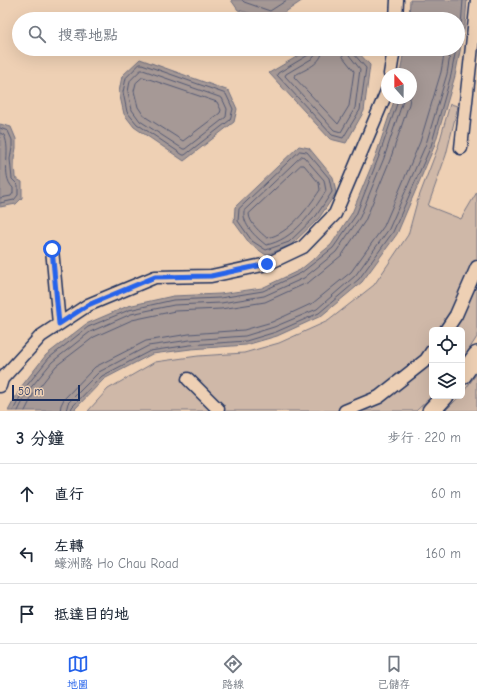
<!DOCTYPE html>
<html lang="zh-TW">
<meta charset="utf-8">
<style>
:root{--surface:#fff;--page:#f6f6f7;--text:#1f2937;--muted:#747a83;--line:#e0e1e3;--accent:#2563eb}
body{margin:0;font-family:"Comic Neue","LXGW WenKai TC",sans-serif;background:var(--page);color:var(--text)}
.controls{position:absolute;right:12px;bottom:12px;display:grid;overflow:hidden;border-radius:6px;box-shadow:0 4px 16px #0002}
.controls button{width:36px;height:36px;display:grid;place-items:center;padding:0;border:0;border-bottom:1px solid var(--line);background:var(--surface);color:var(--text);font:20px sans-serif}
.compass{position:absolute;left:381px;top:68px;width:36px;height:36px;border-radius:50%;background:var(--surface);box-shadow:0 4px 16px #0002;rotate:339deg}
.scale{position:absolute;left:12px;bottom:10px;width:68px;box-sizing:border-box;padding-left:4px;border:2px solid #1b2f5e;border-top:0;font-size:11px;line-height:14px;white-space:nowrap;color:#1b2f5e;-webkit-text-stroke:3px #eed0b4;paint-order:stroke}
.stop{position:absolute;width:12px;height:12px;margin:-9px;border:3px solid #2563eb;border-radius:50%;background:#fff}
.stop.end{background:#2563eb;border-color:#fff;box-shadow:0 1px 4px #0008}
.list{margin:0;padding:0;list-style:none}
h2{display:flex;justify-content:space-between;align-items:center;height:52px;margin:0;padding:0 16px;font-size:17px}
h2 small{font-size:13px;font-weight:400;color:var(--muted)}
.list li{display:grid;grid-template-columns:26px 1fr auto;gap:12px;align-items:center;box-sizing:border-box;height:60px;padding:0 16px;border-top:1px solid var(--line)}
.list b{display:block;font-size:15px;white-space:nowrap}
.list p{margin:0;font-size:13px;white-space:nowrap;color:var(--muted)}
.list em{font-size:13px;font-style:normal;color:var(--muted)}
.icon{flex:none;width:22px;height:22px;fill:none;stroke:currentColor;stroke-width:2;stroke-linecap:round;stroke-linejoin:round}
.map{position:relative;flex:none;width:477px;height:411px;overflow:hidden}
.search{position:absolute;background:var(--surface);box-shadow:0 4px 16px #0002;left:12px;right:12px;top:12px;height:44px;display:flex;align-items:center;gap:10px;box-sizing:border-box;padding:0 14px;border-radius:22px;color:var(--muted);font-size:15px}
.sheet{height:232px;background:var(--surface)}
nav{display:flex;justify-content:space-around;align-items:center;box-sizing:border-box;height:56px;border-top:1px solid var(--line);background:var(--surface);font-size:11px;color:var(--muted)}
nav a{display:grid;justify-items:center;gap:2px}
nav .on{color:var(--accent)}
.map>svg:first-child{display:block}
.green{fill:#cfb8a8;stroke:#757483}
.water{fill:#a69996;stroke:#6e6f80}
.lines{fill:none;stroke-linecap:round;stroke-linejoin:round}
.shore{stroke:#535974;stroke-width:1}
.minor-casing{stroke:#1b2f5e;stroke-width:15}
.highway-casing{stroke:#1b2f5e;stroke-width:20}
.minor{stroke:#eed0b4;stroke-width:12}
.highway{stroke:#eed0b4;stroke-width:17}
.route{stroke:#2563eb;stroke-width:5}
</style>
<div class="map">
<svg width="477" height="411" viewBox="0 0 477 411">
<rect width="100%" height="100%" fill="#eed0b4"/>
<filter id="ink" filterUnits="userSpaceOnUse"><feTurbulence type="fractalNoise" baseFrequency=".025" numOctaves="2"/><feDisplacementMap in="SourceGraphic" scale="8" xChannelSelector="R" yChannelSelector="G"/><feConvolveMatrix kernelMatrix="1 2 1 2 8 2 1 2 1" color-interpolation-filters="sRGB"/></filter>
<g filter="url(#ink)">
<!-- green -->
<path class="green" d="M450 104 458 106 446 155 428 206 461 219 477 192V337L462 360V330H432V396L416 411H88L108 389 155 362 198 356 244 353 279 343 328 321 374 285 408 235 417 202 438 147Z
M477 373V411H445L460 396H462V394Z"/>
<!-- water -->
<path class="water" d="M231 0H303L275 19H269L238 10Z
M410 0H467L465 26 455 76 434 147 397 234 362 282 321 316 277 336 246 345 191 349 152 354 104 379 73 411H8L21 387 46 355 86 324 128 306 173 296 220 294 262 288 300 270 331 245 352 213 376 155 395 98H411V74H400L404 49H458V19H409Z
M310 49H355L370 65 364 111 346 143 330 139 269 73Z
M140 59 229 91 237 109 234 122 184 161 134 127 124 114 119 92 122 76Z
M0 124 11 127 16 139V148L14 159 15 178 22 182V198L16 204 0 207Z
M299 146 309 148 333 177 336 193 319 218 291 245 266 255 250 244 234 222 235 207Z"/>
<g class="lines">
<!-- shore -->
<path class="shore" d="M242 0 244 2 270 11 287 0
M458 41 461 26 463 0
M312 49 310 54 278 73 277 75 332 135 343 138 360 110 366 68 353 53V49
M317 49 316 54 313 58 286 74 285 76 334 130 341 132 355 108 360 69 349 55 348 49
M323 49C322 64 306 69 295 75L294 77 338 124 349 106 354 71 343 57 342 49
M140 64H142L226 94 233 109 230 120 185 155H183L137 124 127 112 123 92 126 78Z
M141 70H143L222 98 227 109 226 117 185 149H183L140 121 132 110 128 92 130 81Z
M143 77 217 102 221 110 220 113 183 141 144 116 138 107 134 91 136 83Z
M0 128 8 131 12 140V148L10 159 12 179 18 185V195L14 200 0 203
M0 133 4 135C12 151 0 175 13 188V193L11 196 0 198
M300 151 307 152 329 178 332 192 316 216 289 242 266 250 252 241 238 221 239 209Z
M302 156 304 157 324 180 326 191C312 213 293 240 266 245 256 237 242 225 244 211Z
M301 165H304L319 183 320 190C308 208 289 234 267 238 261 233 249 223 249 214Z
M13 411 24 389 49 358 88 327 129 310 173 300 220 298 263 291 301 273 333 248 356 215 379 156 399 98
M18 411 28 391 52 362 90 332 131 314 174 305 221 303 264 296 304 278 336 252 360 217 384 158 404 98
M25 411 33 395 56 366 94 337 132 320 175 311 221 309 265 302 309 282 342 255 365 221 390 160 409 104 410 98
M60 411 61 405 64 399 95 367 146 341 189 334 244 330 272 322 313 303 351 272 384 226 420 142 441 72 445 49
M66 411 68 403 99 372 148 346 190 340 245 336 274 327 317 309 355 276 389 229 426 144 447 74 451 49
M71 411 72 407 102 376 150 351 190 345 246 341 276 332 319 313 359 279 393 232 431 146 451 75 456 49"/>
<!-- minor casing -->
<g class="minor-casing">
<path id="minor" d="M396 19 397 0
M390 74 394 49
M461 148 477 0
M52 249 59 324
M446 330 456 315 477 267
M188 379 218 409
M0 386 2 379 41 336 88 305 155 277 211 276 267 264 303 247 335 214 387 91
M345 411 379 397 426 360 432 351"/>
</g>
<!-- highway casing -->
<g class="highway-casing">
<path id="highway" d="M462 376 477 355
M431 411 445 396"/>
</g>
<!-- minor -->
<use href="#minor" class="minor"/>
<!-- highway -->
<use href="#highway" class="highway"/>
</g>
</g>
<g class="lines" filter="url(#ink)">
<!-- route -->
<path class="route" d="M52 249 59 324 88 305 155 277 211 276 267 264"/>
</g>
</svg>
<div class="controls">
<button><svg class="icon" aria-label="locate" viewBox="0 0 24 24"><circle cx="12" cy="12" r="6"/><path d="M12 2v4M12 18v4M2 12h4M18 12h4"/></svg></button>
<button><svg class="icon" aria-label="layers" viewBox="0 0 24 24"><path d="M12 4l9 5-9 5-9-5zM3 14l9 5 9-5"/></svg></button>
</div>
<svg class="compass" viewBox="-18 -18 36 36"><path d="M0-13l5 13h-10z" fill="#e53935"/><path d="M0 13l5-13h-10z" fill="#747a83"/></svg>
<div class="scale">50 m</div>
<div class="stop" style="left:52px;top:249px"></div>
<div class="stop end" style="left:267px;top:264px"></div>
<div class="search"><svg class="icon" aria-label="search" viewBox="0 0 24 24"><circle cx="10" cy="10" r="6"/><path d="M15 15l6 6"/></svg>搜尋地點</div>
</div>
<section class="sheet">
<h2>3 分鐘<small>步行 · 220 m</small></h2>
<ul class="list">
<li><svg class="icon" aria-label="ahead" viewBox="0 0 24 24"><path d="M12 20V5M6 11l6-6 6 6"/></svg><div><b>直行</b></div><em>60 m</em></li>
<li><svg class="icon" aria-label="left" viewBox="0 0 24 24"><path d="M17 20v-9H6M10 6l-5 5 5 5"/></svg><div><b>左轉</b><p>蠔洲路 Ho Chau Road</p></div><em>160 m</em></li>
<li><svg class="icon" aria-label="arrive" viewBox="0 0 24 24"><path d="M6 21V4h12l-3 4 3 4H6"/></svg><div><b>抵達目的地</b></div></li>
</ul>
</section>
<nav>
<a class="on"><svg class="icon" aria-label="map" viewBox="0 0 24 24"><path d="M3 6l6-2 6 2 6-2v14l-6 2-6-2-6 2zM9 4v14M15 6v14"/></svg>地圖</a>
<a><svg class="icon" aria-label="directions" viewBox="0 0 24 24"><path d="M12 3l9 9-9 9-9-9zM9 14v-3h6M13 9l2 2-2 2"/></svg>路線</a>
<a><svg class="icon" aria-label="saved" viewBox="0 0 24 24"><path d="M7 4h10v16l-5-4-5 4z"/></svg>已儲存</a>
</nav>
